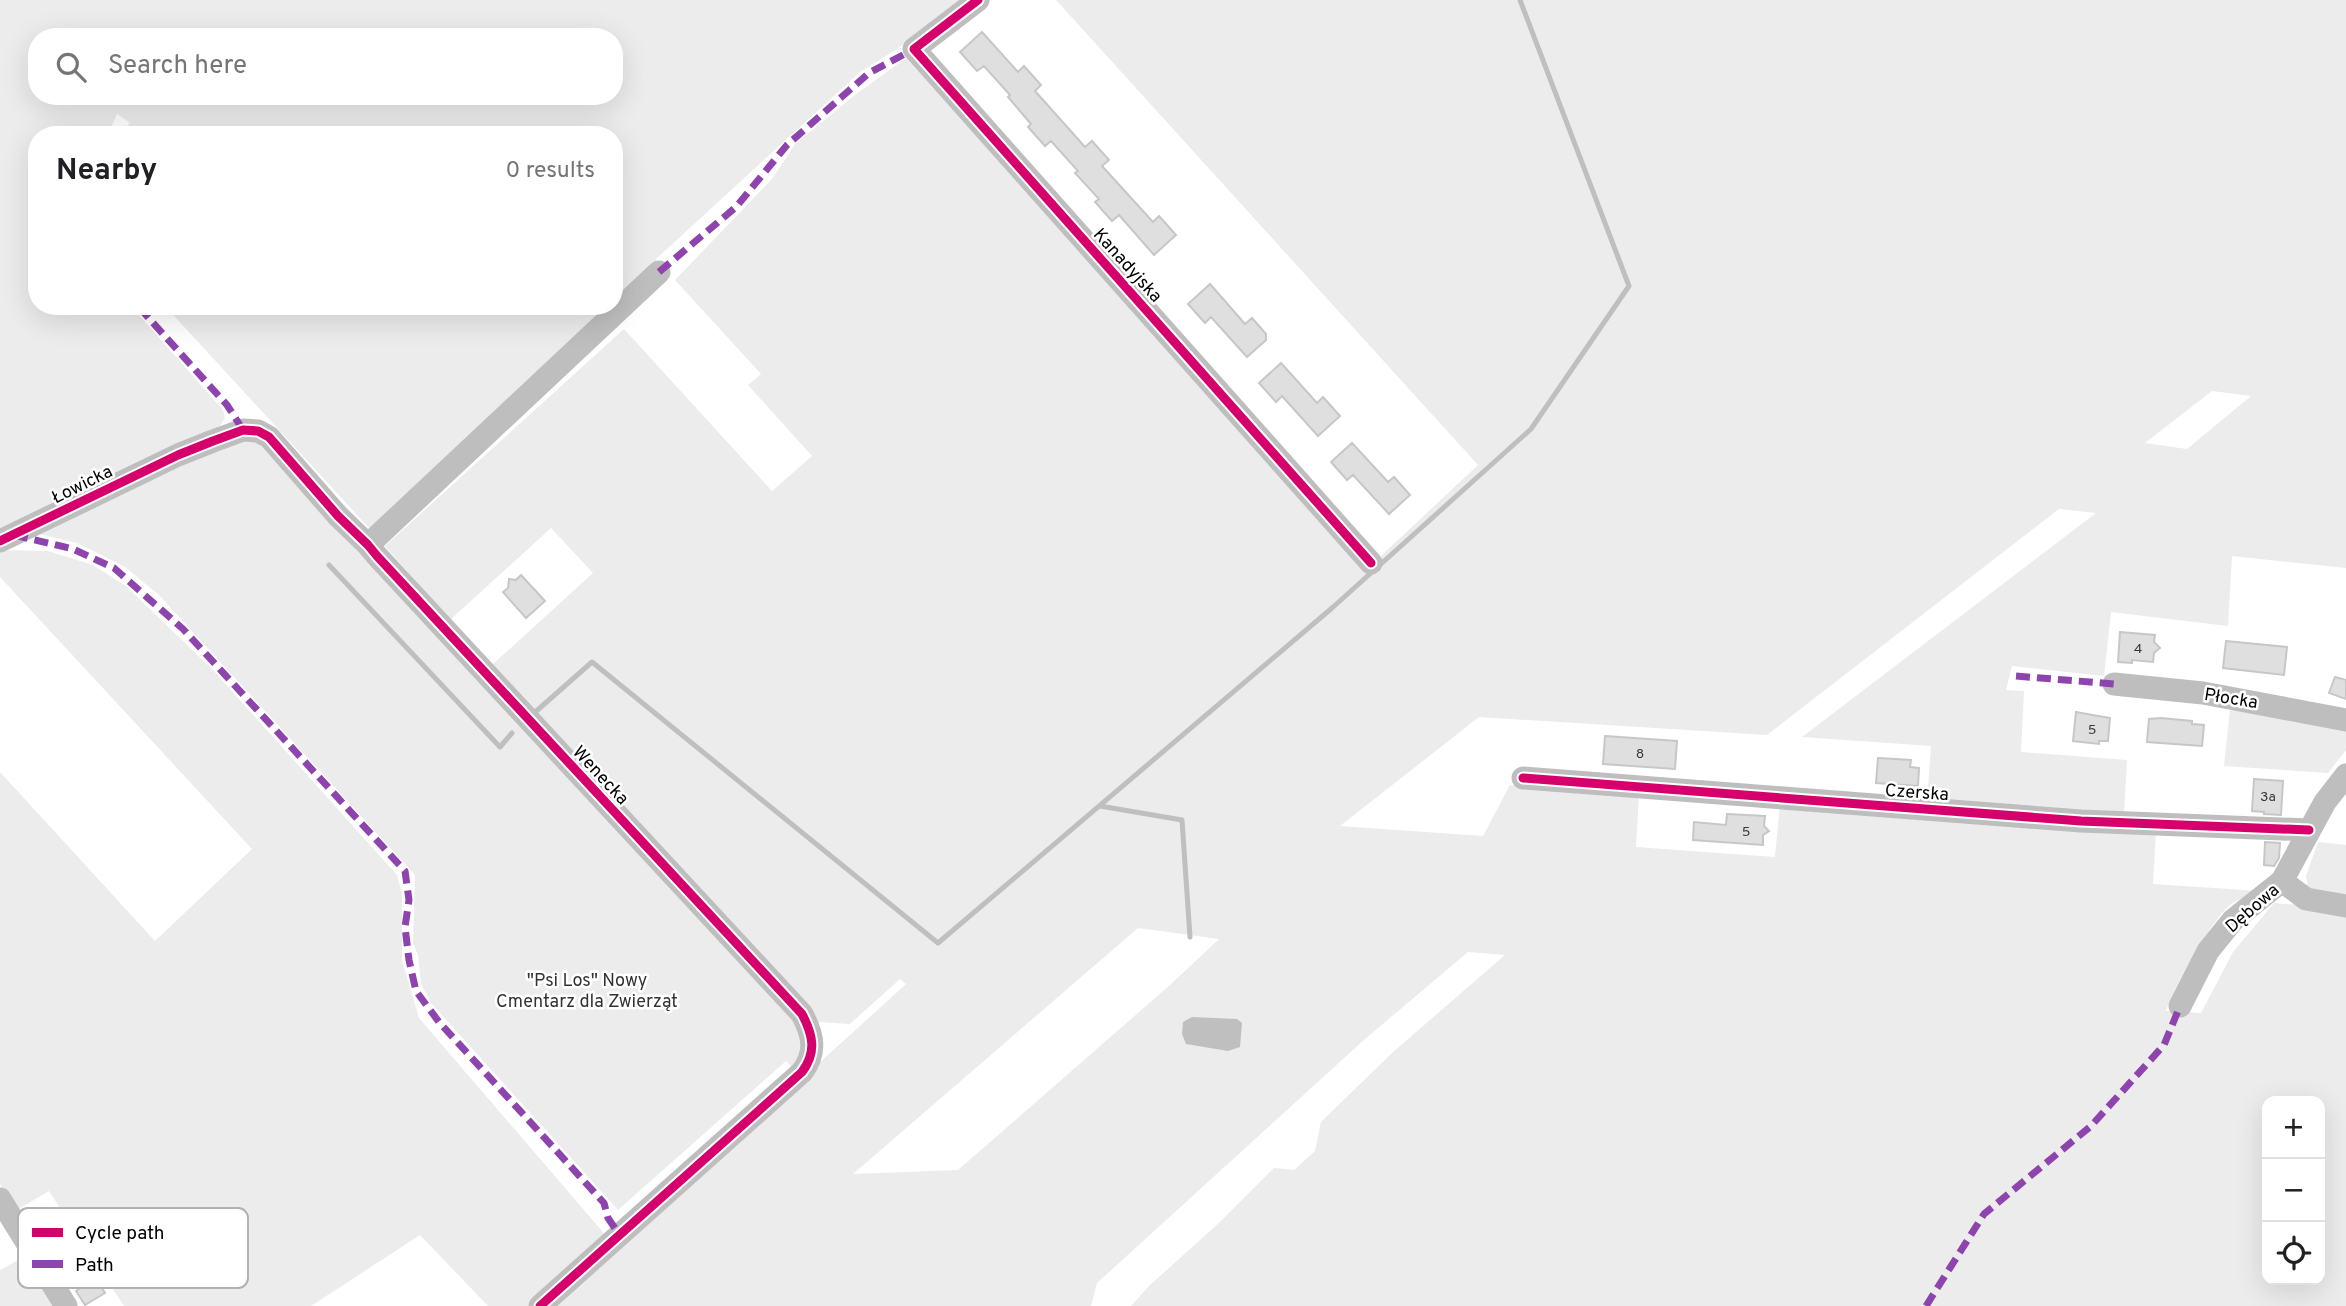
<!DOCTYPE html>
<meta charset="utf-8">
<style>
:root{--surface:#fff;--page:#f6f6f6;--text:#202124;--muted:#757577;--line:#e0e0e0}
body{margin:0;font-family:Overpass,sans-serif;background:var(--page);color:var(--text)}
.controls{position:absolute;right:21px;bottom:21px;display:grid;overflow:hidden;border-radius:14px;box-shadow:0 7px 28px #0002}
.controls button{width:63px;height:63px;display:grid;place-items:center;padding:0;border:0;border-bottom:2px solid var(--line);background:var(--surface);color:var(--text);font:35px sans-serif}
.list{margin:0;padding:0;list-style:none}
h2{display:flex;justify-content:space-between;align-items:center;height:91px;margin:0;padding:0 28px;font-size:30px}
h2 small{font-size:23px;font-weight:400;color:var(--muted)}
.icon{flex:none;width:38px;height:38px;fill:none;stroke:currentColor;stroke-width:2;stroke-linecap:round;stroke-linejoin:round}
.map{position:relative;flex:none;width:2346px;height:1306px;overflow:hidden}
.search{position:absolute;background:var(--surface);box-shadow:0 7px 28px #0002;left:28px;top:28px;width:595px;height:77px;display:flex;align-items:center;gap:18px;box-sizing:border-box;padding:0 24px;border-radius:28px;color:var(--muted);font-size:26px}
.panel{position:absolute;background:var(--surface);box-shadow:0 7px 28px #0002;left:28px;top:126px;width:595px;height:189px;border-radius:28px}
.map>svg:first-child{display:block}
.green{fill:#ececec;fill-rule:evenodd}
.water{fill:#bfbfbf}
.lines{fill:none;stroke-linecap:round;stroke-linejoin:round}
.stream{stroke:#bfbfbf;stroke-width:5}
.building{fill:#dfdfdf;stroke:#c7c7c7;stroke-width:2}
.minor{stroke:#bebebe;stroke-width:23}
.quiet{stroke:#8e44ad;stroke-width:7;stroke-dasharray:14 7;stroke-linecap:butt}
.cycleway-casing{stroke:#fff;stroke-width:13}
.cycleway{stroke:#d6006c;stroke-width:9}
.labels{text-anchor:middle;stroke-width:5;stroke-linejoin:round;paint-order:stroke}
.number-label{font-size:14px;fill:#383838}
.street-label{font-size:18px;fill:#000;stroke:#fff}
.park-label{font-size:18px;fill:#333;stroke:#fff}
.key{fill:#fff;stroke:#b2b2b2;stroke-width:2}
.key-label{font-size:19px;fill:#000}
</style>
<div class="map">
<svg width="2346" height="1306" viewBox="0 0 2346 1306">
<rect width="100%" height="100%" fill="#fff"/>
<!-- green -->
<path class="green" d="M0 0H962L897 49 860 72 656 259 660 265 614 306V135H126L129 122 117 114 108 135H37V306H131L223 410 225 418 218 429 0 534ZM37 37H614V96H37Z
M1056 0H2346V568L2232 556 2228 626 2111 612 2104 676 2012 666 2006 690 2024 691 2021 752 2127 760 2124 813 1927 801 1931 746 1802 737 2096 513 2059 509 1767 735 1479 717 1340 826 1483 836 1510 785 1639 794 1636 847 1775 857 1780 803 2156 830 2153 884 2260 891C2251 895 2238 899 2230 905 2210 922 2175 986 2166 1011L2201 1013 2233 952 2274 903 2346 909V1306H1131L1149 1286 1220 1222 1274 1168 1294 1170 1315 1151 1321 1122 1393 1052 1505 955 1468 952 1365 1039 1097 1283 1091 1306H552L906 984 900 979 850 1024 817 1022 492 665 593 573 551 528 450 620 385 546 624 329 772 491 812 456 748 385 761 374 675 280 772 179 795 144 856 94 906 58 1367 569 1478 465ZM2212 391 2251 396 2187 449 2145 443ZM1138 928 1219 939 1170 985 958 1170 853 1174ZM2267 1101H2320V1280H2267Z
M165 306H613L370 529Z
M254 438 802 1025 808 1042 797 1072 786 1061 618 1210 431 1003 421 984 418 955 413 943 415 875 159 595 125 567 77 543 35 533 239 440Z
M0 550 48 551 93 565 126 586 212 669 397 875 402 893V960L419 1018 608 1238 535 1306H488L420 1235 311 1306H124L49 1191 15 1211 0 1184V772L155 941 252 849 0 577Z
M2230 710 2346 728V750L2328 773 2224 766Z
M2318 842 2346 845V897L2309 894 2306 876Z
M27 1255 57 1306H0V1270Z"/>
<!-- water -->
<path class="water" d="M1192 1017 1237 1019 1242 1023 1240 1047 1228 1051 1186 1044 1182 1034 1183 1022Z"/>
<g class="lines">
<!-- stream -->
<path class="stream" d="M329 565 500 747 512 733
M533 714 592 662 938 943 1332 608 1531 429 1629 286 1520 0
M1100 806 1182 820 1190 937"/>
</g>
<!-- building -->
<path class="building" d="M982 32 1018 72 1024 66 1041 85 1035 91 1085 147 1092 141 1109 160 1102 166 1153 222 1159 216 1176 235 1154 255 1119 215 1112 221 1095 202 1099 199 1075 173 1078 171 1051 141 1045 146 1028 127 1031 124 1008 97 1010 95 984 66 977 71 960 52Z
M1210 284 1245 324 1252 318 1266 334V340L1247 357 1211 317 1205 323 1188 304Z
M1281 363 1317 403 1323 397 1340 416 1318 436 1282 396 1276 402 1259 383Z
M1352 443 1388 482 1394 477 1410 495 1389 514 1353 475 1347 480 1331 462Z
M521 575 545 601 526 618 503 592 508 588 509 579 516 580Z
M2120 632 2155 635 2154 642 2160 648 2154 653 2153 662 2132 660V663L2118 662Z
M2226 641 2287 647 2284 675 2223 668Z
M2335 677 2346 680V699L2329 693Z
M2076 712 2110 718 2108 741H2099V744L2073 741Z
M2161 718 2192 721V724L2204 725 2202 746 2147 742 2149 719Z
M1605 736 1677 741 1675 769 1603 764Z
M1878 758 1911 760 1910 767 1919 768 1918 786 1876 783Z
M2254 779 2283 781 2281 815 2264 814V812L2252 811Z
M1727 814 1765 816 1764 826 1769 831 1763 835V845L1693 840 1694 822 1726 825Z
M2265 842 2280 843 2279 858 2274 866 2264 865Z
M96 1278 105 1293 85 1305 76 1291Z"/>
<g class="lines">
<!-- minor -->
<path class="minor" d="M978 0 914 49 1371 563
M0 541 178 455 213 441 243 430 258 431 269 437 338 516 368 545 377 556 802 1014C813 1035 817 1052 802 1072L540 1306
M368 545 659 272
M2114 684 2203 693 2346 720
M1523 778 2081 821 2309 830
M2282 881 2306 899 2346 906
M2180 1006 2208 951 2233 920 2282 881 2325 802 2346 775
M0 1199 66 1306"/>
<!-- quiet -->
<path class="quiet" d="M659 272 736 207 787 145 869 73 914 49
M141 306 145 314 227 405 243 430
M14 535 73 549 114 568 183 629 405 871 409 900 405 927 409 960 416 991 439 1022 604 1203 608 1218 619 1234
M2016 676 2114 684
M1926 1306 1984 1214 2091 1126 2164 1045 2180 1006"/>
<!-- cycleway casing -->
<g class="cycleway-casing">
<path id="cycleway" d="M978 0 914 49 1371 563
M0 541 178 455 213 441 243 430 258 431 269 437 338 516 368 545 377 556 802 1014C813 1035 817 1052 802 1072L540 1306
M1523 778 2081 821 2309 830"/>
</g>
<!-- cycleway -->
<use href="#cycleway" class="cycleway"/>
</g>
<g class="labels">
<!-- number labels -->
<g class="number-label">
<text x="2138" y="653">4</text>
<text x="2092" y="734">5</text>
<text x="1640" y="758">8</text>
<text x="2268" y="801">3a</text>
<text x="1746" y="836">5</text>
</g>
<!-- street labels -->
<g class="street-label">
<text transform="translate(1128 265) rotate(48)" y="6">Kanadyjska</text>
<text transform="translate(82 484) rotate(-26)" y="6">Łowicka</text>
<text transform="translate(2231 698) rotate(9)" y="6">Płocka</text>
<text transform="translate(601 775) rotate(47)" y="6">Wenecka</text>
<text transform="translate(1917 792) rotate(4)" y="6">Czerska</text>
<text transform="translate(2252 908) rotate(-41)" y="6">Dębowa</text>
</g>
<!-- park labels -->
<g class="park-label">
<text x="587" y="986">"Psi Los" Nowy<tspan x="587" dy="21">Cmentarz dla Zwierząt</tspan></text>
</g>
</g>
<!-- legend -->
<rect x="18" y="1208" width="230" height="80" rx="10" class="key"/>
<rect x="32" y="1228" width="31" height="9" fill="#d6006c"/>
<rect x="32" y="1260" width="31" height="8" fill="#8e44ad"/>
<g class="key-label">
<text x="75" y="1239">Cycle path</text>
<text x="75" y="1271">Path</text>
</g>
</svg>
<div class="controls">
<button>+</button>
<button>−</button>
<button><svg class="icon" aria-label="locate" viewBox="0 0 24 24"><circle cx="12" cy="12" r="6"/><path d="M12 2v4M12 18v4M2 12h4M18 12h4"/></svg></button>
</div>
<div class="search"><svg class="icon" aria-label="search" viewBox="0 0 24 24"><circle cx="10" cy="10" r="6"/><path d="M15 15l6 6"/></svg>Search here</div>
<section class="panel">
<h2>Nearby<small>0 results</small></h2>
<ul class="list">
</ul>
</section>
</div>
